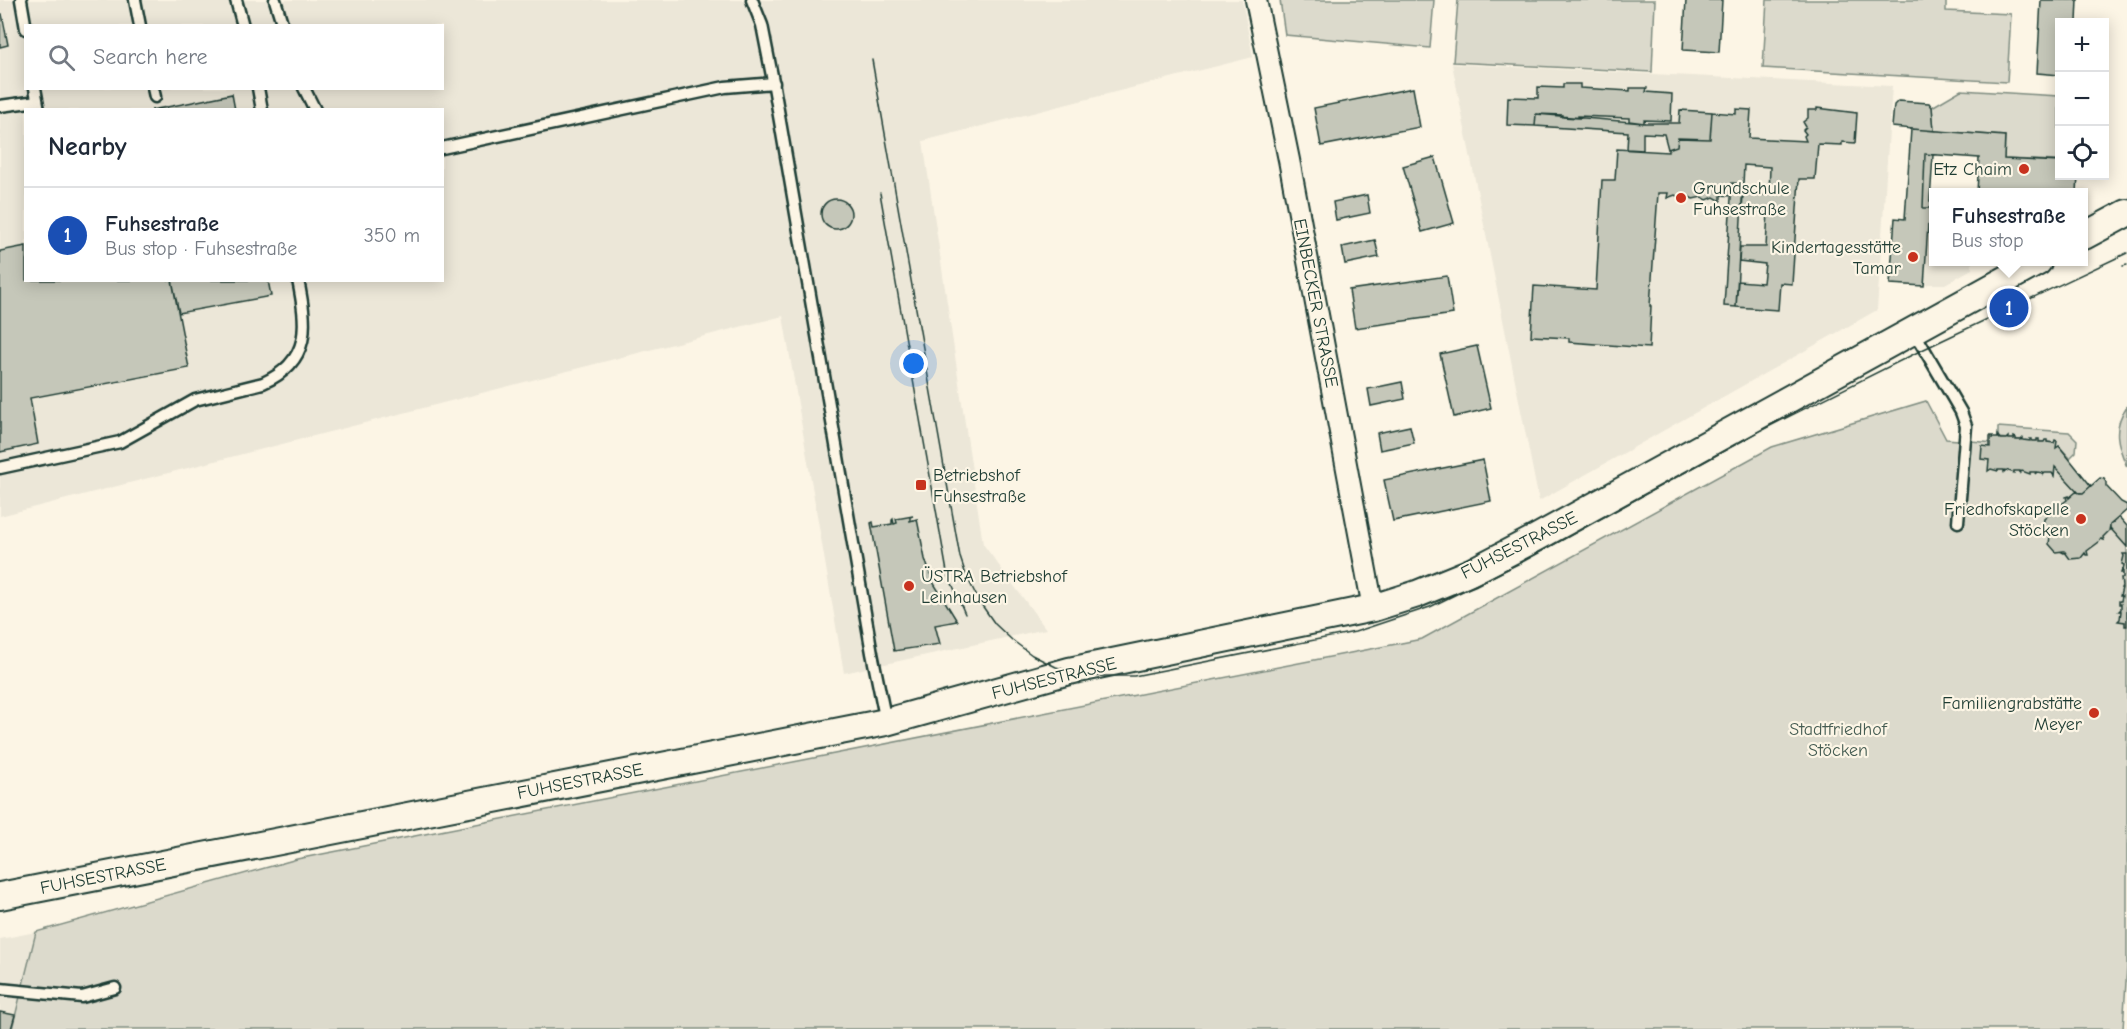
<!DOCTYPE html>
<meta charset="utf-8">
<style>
:root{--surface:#fff;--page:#f6f6f7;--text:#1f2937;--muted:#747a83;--line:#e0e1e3;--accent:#c8321e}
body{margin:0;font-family:"Comic Neue",sans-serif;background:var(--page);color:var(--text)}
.controls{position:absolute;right:18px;top:18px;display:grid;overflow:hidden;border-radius:0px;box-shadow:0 3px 15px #0003}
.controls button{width:54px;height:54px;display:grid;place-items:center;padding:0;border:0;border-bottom:2px solid var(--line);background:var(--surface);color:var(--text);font:30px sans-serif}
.you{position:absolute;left:914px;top:364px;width:21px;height:21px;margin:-15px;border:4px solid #fff;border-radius:50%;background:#1a73e8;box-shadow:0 0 0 9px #1a73e833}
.badge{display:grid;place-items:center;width:39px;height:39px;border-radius:50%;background:var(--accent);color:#fff;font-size:20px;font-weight:700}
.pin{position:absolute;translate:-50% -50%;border:3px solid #fff;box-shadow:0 2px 6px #0006}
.popup{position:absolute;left:1929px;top:188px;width:159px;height:78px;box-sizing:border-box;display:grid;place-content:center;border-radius:0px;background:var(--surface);filter:drop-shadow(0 2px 4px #0005);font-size:20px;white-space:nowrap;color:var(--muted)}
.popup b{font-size:22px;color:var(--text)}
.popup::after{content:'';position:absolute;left:50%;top:100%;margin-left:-12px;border:12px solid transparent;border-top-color:var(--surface)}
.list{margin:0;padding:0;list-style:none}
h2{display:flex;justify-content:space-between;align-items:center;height:78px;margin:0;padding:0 24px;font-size:26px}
h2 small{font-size:20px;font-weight:400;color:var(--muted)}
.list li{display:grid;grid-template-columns:39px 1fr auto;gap:18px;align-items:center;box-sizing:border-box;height:96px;padding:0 24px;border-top:2px solid var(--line)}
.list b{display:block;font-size:22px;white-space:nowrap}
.list p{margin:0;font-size:20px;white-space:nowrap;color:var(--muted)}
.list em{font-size:20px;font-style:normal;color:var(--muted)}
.icon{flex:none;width:33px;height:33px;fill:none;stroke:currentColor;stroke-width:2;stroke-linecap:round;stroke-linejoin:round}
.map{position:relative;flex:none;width:2127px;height:1029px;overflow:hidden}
.search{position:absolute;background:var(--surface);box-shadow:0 3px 15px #0003;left:24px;top:24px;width:420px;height:66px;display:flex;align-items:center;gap:15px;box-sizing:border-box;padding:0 21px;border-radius:0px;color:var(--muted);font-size:22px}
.panel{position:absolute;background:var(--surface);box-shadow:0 3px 15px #0003;left:24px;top:108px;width:420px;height:174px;border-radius:0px}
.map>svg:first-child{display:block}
.built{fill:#ece7d8;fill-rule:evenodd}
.green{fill:#dcdacc;stroke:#7e8c80;stroke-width:1.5}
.building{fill:#c5c7b9;stroke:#1f3d34;stroke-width:1.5}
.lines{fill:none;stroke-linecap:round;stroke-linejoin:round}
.service-casing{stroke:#1f3d34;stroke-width:15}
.minor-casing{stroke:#1f3d34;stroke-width:24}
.tertiary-casing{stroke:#1f3d34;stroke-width:30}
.service{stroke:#fcf5e5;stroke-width:10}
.minor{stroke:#fcf5e5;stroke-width:20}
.tertiary{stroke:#fcf5e5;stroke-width:26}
.tram{stroke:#1f3d34;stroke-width:1.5}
.poi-dot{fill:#c8321e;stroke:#fcf5e5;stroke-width:2}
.labels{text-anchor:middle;stroke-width:4.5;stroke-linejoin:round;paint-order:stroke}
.poi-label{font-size:18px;fill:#1f3d34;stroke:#fcf5e5;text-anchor:end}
.street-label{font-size:18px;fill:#1f3d34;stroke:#fcf5e5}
.park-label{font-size:18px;fill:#455c52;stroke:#fcf5e5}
</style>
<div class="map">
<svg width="2127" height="1029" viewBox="0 0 2127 1029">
<rect width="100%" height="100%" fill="#fcf5e5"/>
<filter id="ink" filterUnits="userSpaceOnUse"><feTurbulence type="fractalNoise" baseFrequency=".0167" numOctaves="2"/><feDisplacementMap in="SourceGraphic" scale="12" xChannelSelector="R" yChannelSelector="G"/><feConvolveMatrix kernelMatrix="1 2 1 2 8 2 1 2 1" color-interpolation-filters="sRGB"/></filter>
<g filter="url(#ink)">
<!-- built -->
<path class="built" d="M0 0H1242L1253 57 923 141 983 544 1046 629 844 673 783 316 0 516ZM26 26H442V88H26ZM26 110H442V280H26Z
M1452 64 1892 86 1877 310 1539 501Z
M1928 225H1934V262H1972V269L1945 284H1929L1924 286Z
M36 932 12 1029H0V939Z"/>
<!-- green -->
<path class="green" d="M1280 0H1434L1430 48 1285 35Z
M1458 0H1655L1652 72 1453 62Z
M1767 0H1927L1946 1V11L2011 14 2007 82 1763 68Z
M1961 90 2059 96V161L2004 159 2005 136 1934 131 1932 107Z
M1926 401 1946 439 2056 448V443L1998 438V427L2069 432 2077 440 2076 452 2070 458 2059 446 2057 448 2127 527V966L2123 1029H12L36 932 297 859 1422 639 1772 447Z
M2127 406V467C2117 444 2112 428 2127 406Z"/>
<!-- building -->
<path class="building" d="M1686 0H1722L1719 52 1683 50Z
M2041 0H2078L2077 22H2060V75L2037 73Z
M0 14H2L8 45 0 47Z
M1563 84H1580V88L1630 91V88H1647L1646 92 1672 94 1671 121 1644 120V123L1629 121V118L1578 116V118L1563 117V115L1536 114 1535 126 1507 125 1508 97 1538 98V87L1563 88Z
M1413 88 1420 127 1321 146 1314 108Z
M232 94 235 110H151L188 103Z
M1898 101 1929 103 1932 107 1934 131 1892 127 1894 105Z
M1817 108 1857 113 1855 143 1842 142V145L1818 144 1815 179H1799L1792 284 1780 283 1778 310 1736 307 1738 281 1763 283 1765 264 1739 261 1740 247H1766L1768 212 1742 210 1743 194 1769 195 1770 167 1744 165 1743 184 1732 183 1731 196 1721 195V201L1714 197 1707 200 1702 197 1693 199 1688 196 1681 198 1675 195 1667 198 1668 193H1658L1650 306H1651L1649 348 1569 342V338L1531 336 1534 286 1596 290 1602 180H1615L1617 149 1668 152V149L1677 146 1678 138 1710 139 1712 112 1736 114V109L1751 110 1749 138 1806 141 1804 136 1806 134 1803 130 1806 127 1803 122 1808 118V110H1817Z
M1680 110 1712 112 1710 139 1678 138 1677 146 1668 149 1664 134 1643 133V150L1627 149 1628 132 1535 126 1536 114 1644 123H1679Z
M1911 129 2005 136 2004 159 2060 162V176H2078L2077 192H1977L1979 158 1925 154 1923 208H1934V225H1928L1924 286 1890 284 1895 218 1905 219Z
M1925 154 1933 155 1930 201H1934V208H1923Z
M1435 157 1454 223 1422 232 1403 166Z
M1732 183 1743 184 1736 307 1724 306Z
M1367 195 1370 213 1336 220 1333 202Z
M821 214a15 15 0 1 1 30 0a15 15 0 1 1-30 0Z
M1375 240 1379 257 1345 264 1342 247Z
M26 246V280H172L189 368 30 398 38 444 0 452V251Z
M1447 276 1453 314 1355 328 1349 290Z
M172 280H268L271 296 179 313Z
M1477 346 1491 408 1454 417 1440 354Z
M1402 382 1405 399 1371 406 1368 389Z
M1410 426 1414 443 1380 450 1377 433Z
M1990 436H1993L1992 438H1998V436L2000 439H2006L2008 437V439H2014V437L2016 438V440H2021L2023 438V440L2030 441V439H2032V441H2037V439H2039V442H2044L2045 440H2047V442L2054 443 2055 440 2057 441 2056 448 2059 446 2091 486 2083 493H2079L2055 467 2054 476 2052 473H2045L2043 475V473L2037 472 2035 474 2036 472H2030V474L2022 471 2020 473V471H2014V473L2006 470 2004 472V470H1998V471L1991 469 1988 471 1989 460 1981 459 1982 446 1990 447Z
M1483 460 1491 501 1393 521 1384 480Z
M2100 478 2104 479 2106 482V486L2121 502 2127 505V510L2110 525 2109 531 2103 537 2104 540 2101 539 2099 542 2087 551 2088 555H2086L2085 553 2081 558 2070 559 2065 552 2064 553 2062 552 2063 551 2056 552 2049 544 2050 536H2048L2049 533 2043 527 2044 519 2050 514 2048 512 2049 510 2052 511 2067 500 2066 497 2069 496V498L2076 492 2083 493Z
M913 516 910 517V521L917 519 925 559 933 582 957 621 935 625 940 644 894 651 871 523 873 522 874 527 892 524V520L893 519 894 524 897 523 896 519Z
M2119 517 2127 526V547L2110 528V525Z
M2123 554H2127V626H2125V622L2118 621 2120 619 2121 611H2119L2121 609V604H2119V601H2121L2122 596H2120L2122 588H2121L2122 586 2121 578H2123V573H2121L2122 570 2123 571 2124 565 2122 564 2124 556Z
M0 1012 15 1015 11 1029H0Z"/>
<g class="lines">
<!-- service casing -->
<g class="service-casing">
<path id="service" d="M21 0 26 29
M135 0 140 26
M236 0 243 26
M275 0 283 26
M752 0 762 25 773 81 872 653 886 722
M35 88 39 110
M153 88 155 97
M258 88 262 110
M304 88 315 110
M0 106 37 101
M442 148 725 87 774 83
M1913 330 1961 412 1966 426 1958 522
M0 468 120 442 195 400 263 383C312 361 307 325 298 280
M0 989 82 997 115 988"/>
</g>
<!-- minor casing -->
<g class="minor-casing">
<path id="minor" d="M1256 0 1289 160 1373 608"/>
</g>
<!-- tertiary casing -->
<g class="tertiary-casing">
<path id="tertiary" d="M2084 236 2127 213
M0 896 886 722 1069 671 1373 608 1417 594 1471 572 1536 538 2038 262"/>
</g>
<!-- service -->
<use href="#service" class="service"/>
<!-- minor -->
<use href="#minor" class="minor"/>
<!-- tertiary -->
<use href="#tertiary" class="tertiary"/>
<!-- tram -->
<path class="tram" d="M872 60 960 557 966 575 979 601 995 624 1012 640 1032 655 1056 667 1087 676H1134L1355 632 1430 607 1524 561 1760 431 1924 349 2127 253
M880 193 947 572 965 614
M2123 266 2127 265"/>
</g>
</g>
<!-- markers -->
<g class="poi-dot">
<circle cx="2024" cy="169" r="6"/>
<circle cx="1681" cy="198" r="6"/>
<circle cx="1913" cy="257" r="6"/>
<rect x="915" y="479" width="12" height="12" rx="3"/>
<circle cx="2081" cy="519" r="6"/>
<circle cx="909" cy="586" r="6"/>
<circle cx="2094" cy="713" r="6"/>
</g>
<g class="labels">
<!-- poi labels -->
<g class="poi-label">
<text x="2012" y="175">Etz Chaim</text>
<text x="1693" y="194" text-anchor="start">Grundschule<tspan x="1693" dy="21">Fuhsestraße</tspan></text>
<text x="1901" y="253">Kindertagesstätte<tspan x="1901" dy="21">Tamar</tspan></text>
<text x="933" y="481" text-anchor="start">Betriebshof<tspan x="933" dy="21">Fuhsestraße</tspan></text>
<text x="2069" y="515">Friedhofskapelle<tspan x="2069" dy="21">Stöcken</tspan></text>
<text x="921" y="582" text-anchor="start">ÜSTRA Betriebshof<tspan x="921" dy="21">Leinhausen</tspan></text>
<text x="2082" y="709">Familiengrabstätte<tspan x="2082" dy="21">Meyer</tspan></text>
</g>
<!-- street labels -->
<g class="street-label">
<text transform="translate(1316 303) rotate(79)" y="6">EINBECKER STRASSE</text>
<text transform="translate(1519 545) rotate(-27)" y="6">FUHSESTRASSE</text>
<text transform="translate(1054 678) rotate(-14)" y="6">FUHSESTRASSE</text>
<text transform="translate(580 781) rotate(-11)" y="6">FUHSESTRASSE</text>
<text transform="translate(103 876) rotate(-11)" y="6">FUHSESTRASSE</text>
</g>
<!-- park labels -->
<g class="park-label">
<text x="1838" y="735">Stadtfriedhof<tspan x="1838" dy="21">Stöcken</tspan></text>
</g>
</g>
</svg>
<div class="controls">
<button>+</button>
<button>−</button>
<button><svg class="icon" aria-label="locate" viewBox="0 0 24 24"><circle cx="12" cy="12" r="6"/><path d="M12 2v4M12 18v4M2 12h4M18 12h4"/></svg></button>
</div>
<div class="you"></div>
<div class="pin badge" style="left:2009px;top:308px;background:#1a4fb4">1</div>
<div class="popup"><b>Fuhsestraße</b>Bus stop</div>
<div class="search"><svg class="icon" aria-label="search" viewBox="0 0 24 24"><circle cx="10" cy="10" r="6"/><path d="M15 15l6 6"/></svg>Search here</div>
<section class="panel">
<h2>Nearby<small></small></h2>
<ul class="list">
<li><span class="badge" style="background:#1a4fb4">1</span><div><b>Fuhsestraße</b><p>Bus stop · Fuhsestraße</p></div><em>350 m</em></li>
</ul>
</section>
</div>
